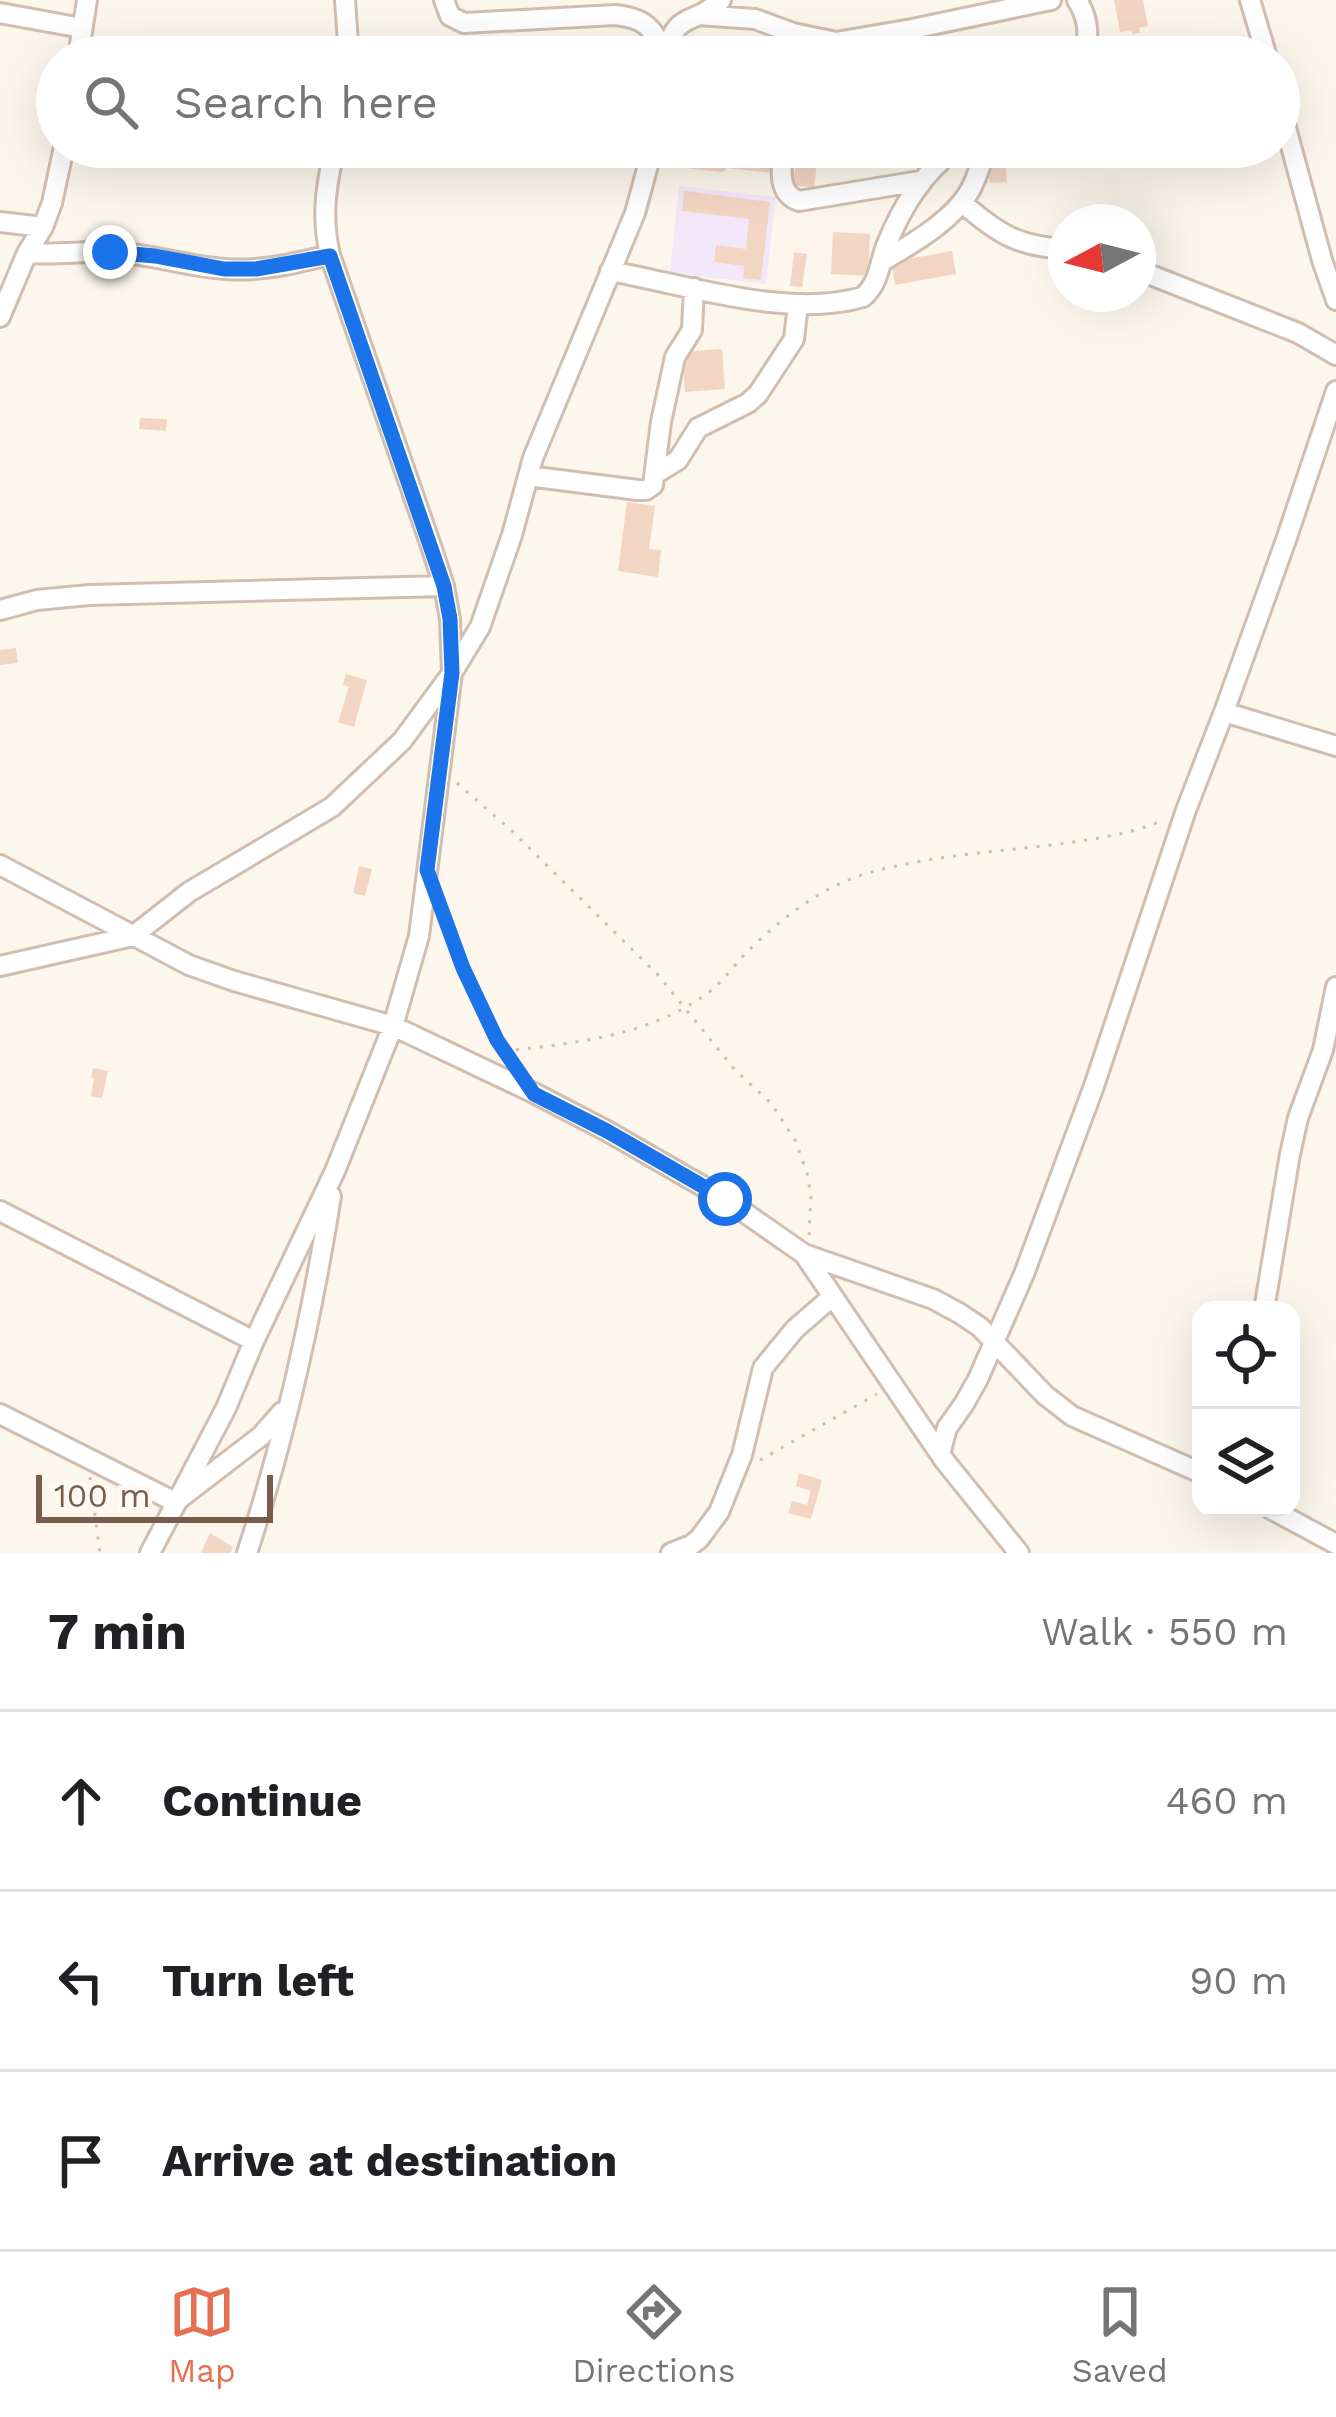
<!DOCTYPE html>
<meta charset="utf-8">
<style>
:root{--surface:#fff;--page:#f6f6f6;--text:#202124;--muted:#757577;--line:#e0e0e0;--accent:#e76f51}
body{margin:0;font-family:"Work Sans",sans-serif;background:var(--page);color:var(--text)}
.controls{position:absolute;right:36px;bottom:36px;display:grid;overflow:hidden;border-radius:24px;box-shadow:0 12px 48px #0002}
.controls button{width:108px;height:108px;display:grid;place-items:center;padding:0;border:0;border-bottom:3px solid var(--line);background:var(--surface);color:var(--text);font:60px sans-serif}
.compass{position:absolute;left:1048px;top:204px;width:108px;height:108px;border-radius:50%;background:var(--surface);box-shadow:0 12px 48px #0002;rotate:263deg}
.scale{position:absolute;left:36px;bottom:30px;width:237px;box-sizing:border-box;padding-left:12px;border:6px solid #7a5c4d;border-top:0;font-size:33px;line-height:42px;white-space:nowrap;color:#7a5c4d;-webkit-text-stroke:9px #fffaf3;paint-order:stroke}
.stop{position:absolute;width:36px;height:36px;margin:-27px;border:9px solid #1a73e8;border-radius:50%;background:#fff}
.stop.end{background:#1a73e8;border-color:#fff;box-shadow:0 3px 12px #0008}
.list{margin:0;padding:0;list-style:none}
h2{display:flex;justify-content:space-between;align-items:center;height:156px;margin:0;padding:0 48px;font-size:51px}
h2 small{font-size:39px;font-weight:400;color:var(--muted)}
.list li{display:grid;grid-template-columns:78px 1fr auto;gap:36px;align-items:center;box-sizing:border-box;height:180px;padding:0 48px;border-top:3px solid var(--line)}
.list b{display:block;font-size:45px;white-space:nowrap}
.list em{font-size:39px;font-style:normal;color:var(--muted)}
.icon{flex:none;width:66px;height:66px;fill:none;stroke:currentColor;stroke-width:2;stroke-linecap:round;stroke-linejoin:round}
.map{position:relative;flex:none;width:1336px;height:1553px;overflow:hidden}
.search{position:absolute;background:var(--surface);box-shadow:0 12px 48px #0002;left:36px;right:36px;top:36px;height:132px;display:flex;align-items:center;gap:30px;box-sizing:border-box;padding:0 42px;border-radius:66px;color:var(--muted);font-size:45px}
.sheet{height:696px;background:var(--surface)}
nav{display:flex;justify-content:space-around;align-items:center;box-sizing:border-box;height:168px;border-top:3px solid var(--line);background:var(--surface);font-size:33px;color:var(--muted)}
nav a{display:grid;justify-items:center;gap:6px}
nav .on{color:var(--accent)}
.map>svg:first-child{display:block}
.education{fill:#f3e8fa}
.building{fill:#f3d5c3}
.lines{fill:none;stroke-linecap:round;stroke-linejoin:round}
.minor-casing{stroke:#d1beb0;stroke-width:24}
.path{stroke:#d9b8a5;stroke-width:3;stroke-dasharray:3 9;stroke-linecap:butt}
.minor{stroke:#fff;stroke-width:18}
.route{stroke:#1a73e8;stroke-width:15}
</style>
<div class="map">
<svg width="1336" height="1553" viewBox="0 0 1336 1553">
<rect width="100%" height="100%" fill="#fdf6ec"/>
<!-- education -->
<path class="education" d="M679 186 776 197 766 284 670 273Z"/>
<!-- building -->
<path class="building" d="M1114 0H1143L1148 26 1139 28 1140 33 1132 34 1131 30 1120 32Z
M686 147H735L776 151 774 173 726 168 725 171 720 172 684 168Z
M798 147H819L814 188 793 185Z
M1005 159 1007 182 990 183 986 161Z
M684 191 770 202 761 280 743 278 744 266 714 262 716 245 746 249 749 219 682 211Z
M833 232 870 234 868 276 831 274Z
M952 251 956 274 895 285 891 262Z
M794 252 807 254 802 287 790 286Z
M722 349 725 389 685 392 682 352Z
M140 418 167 419 166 431 139 429Z
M627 502 655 506 649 549 661 550 658 577 618 571Z
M16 648 18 663 0 665V650Z
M346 674 367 680 354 727 338 722 349 687 343 685Z
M359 866 372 869 365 896 353 893Z
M93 1068 108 1071 102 1098 91 1096 94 1078H91Z
M799 1473 822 1480 811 1519 788 1513 792 1501 807 1505 811 1491 796 1486Z
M210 1533 233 1547 230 1553H201Z"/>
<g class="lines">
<!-- minor casing -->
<g class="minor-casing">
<path id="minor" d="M345 0 349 57
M444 0 450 16 464 23 615 15C646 18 652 28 666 54
M1077 0C1088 17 1091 38 1082 57
M1250 0 1267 57
M0 13 82 28
M698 15 755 19 793 33 836 42 912 29 1051 0
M78 57 87 0
M666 57C674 9 694 27 721 0
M1279 102 1322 260 1336 300
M783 147C782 167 776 193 799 201L920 181
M962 203C1000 234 1015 246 1066 249
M0 222 43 227
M27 253C56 255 84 251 113 252 152 254 188 267 226 269 261 272 296 263 330 255
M881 262C908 246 942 227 962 202 975 187 980 166 986 147
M1138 270 1298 333 1336 355
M610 271C687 285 788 319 863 297 879 283 879 265 886 246 902 206 923 173 957 147
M0 317 27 253 43 227 52 203 64 147
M655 474 678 460 698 428 748 403 758 394 794 339 798 305
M528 476 638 490H646L653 485 661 422 675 357 692 330 694 288
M0 610 37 600 89 595 444 586
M1224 712 1336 746
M0 865 189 965 234 981 393 1026 534 1093 607 1131 725 1199 804 1254 933 1299 959 1313 980 1327 1045 1395 1072 1416 1201 1473
M0 966 133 936 189 892 332 807 402 741 452 673 480 627 512 535 533 458 635 213 653 147
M0 1211 254 1341
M804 1254 944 1460 1019 1553
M1264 1310 1290 1154 1298 1118 1323 1050 1336 987
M0 1414 175 1502 261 1436 282 1412
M940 1454 947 1428 964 1404 978 1379 1024 1274 1094 1086 1186 810 1224 712 1286 540 1336 391
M1269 1508 1336 1544
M150 1553 226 1408 254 1341 335 1171 393 1026 419 936 452 673 450 619 444 586 432 549 330 255C321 216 326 186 335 147
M247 1553C285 1437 312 1316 331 1196
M671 1553 691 1545 699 1539 719 1512 742 1455 763 1368 795 1329 832 1297"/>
</g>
<!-- path -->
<path class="path" d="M457 783 512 831 658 975 735 1070 771 1103 795 1140 807 1173 811 1196 809 1235
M441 908 463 968 512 1063
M504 1051C577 1043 653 1036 713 989 724 979 734 966 744 955 778 921 819 888 865 874 932 854 1005 852 1074 842 1105 837 1135 833 1163 820
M760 1460 877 1394
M90 1477 100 1553"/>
<!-- minor -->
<use href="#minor" class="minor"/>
</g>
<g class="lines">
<!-- route -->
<path class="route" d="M110 252 155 256 224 269H256L330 256 444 586 450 619 452 673 427 870 463 968 497 1040 534 1094 607 1131 725 1199"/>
</g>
</svg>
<div class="controls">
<button><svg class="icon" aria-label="locate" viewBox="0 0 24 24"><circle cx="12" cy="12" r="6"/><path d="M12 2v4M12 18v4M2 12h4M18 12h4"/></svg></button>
<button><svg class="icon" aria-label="layers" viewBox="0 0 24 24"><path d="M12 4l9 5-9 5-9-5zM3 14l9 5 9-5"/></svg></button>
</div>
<svg class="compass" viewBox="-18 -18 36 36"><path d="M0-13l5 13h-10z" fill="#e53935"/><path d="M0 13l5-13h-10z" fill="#757577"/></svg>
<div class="scale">100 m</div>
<div class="stop" style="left:725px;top:1199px"></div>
<div class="stop end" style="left:110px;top:252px"></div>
<div class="search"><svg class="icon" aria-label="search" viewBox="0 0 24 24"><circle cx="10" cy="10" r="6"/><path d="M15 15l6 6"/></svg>Search here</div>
</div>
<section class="sheet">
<h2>7 min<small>Walk · 550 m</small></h2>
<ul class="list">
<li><svg class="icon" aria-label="ahead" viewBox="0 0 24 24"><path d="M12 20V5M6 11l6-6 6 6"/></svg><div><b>Continue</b></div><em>460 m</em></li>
<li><svg class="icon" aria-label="left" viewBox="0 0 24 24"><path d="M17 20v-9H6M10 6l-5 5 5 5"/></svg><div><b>Turn left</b></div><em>90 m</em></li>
<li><svg class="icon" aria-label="arrive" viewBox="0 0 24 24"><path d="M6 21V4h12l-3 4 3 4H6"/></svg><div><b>Arrive at destination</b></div></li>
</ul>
</section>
<nav>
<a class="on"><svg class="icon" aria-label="map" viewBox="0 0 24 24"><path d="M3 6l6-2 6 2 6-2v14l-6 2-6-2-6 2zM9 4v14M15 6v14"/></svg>Map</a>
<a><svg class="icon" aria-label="directions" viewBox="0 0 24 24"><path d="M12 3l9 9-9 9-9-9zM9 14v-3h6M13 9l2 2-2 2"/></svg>Directions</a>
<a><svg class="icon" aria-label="saved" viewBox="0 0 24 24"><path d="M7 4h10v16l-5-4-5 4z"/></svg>Saved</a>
</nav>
